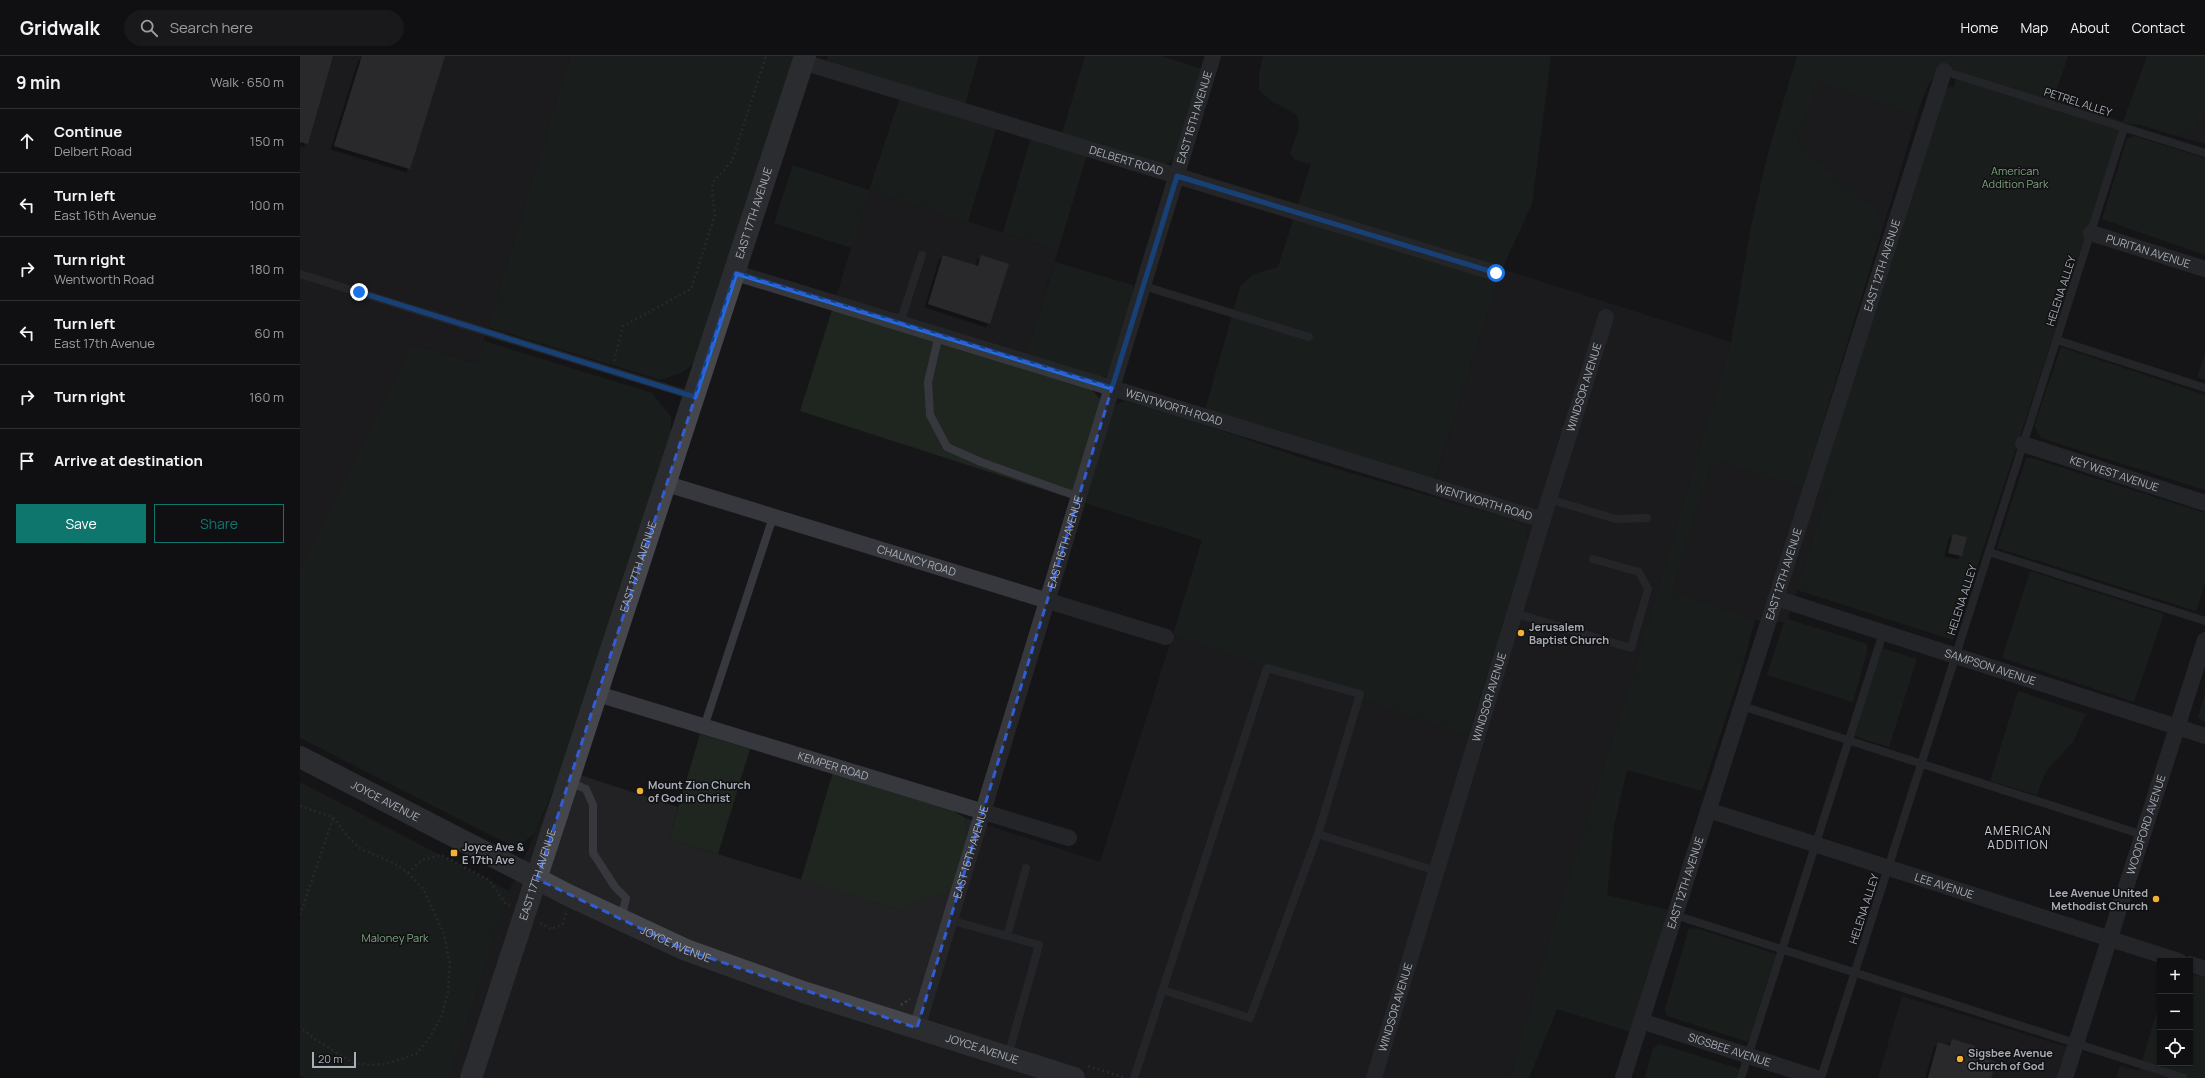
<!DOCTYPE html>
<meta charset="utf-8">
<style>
:root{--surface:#101012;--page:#19191b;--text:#f1f3f6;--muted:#9c9d9f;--line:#303032;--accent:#0f766e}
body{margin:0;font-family:Manrope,sans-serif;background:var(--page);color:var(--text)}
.controls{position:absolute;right:12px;bottom:12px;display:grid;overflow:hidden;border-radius:0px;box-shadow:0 1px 3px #0004}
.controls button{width:36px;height:36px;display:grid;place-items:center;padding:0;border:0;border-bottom:1px solid var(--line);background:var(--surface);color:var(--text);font:20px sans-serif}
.scale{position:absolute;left:12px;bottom:10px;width:44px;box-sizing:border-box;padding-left:4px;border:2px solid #a8adb8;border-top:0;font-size:11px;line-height:14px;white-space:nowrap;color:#a8adb8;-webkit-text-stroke:3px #111113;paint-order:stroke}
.stop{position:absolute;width:12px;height:12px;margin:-9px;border:3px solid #1a73e8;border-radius:50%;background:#fff}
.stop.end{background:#1a73e8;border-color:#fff;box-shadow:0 1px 4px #0008}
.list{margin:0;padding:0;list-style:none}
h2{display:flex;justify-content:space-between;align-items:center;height:52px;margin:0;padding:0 16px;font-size:17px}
h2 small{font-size:13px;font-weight:400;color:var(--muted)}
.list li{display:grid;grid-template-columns:26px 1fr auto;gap:12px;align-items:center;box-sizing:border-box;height:64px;padding:0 16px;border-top:1px solid var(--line)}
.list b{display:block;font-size:15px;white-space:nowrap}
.list p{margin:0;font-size:13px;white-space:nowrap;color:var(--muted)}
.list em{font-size:13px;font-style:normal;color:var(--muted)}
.actions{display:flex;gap:8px;padding:12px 16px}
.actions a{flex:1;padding:9px 0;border:1px solid var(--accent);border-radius:0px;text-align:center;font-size:14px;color:var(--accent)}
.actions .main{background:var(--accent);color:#fff}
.icon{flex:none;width:22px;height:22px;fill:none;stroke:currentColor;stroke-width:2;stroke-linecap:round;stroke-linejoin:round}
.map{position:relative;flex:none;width:1905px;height:1022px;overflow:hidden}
header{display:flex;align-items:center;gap:24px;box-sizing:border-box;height:56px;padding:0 20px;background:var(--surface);border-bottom:1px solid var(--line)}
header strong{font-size:19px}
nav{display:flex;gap:22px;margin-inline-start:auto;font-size:14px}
.search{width:280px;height:36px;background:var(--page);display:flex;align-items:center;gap:10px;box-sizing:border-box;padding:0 14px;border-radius:22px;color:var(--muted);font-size:15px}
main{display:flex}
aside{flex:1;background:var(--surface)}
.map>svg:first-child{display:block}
.built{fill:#222225}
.green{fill:#1e261f}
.building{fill:#404145;filter:url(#shadow)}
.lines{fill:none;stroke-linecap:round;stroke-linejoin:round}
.path{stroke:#3d3f44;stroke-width:2.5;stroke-dasharray:2 3;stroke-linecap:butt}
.lane{stroke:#37383d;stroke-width:8}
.street{stroke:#37383d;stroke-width:16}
.secondary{stroke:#45474d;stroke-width:22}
.route{stroke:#1a73e8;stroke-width:5}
.marked{fill:none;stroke:#325cd3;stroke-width:3;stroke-dasharray:8 5;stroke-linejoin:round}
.poi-dot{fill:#f2b134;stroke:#111113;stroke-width:1.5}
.labels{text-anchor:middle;stroke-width:3;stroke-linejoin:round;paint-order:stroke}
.street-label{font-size:11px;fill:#a8adb8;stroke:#111113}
.park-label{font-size:11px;fill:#7fa381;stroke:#111113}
.poi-label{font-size:11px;font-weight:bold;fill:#a8adb8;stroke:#111113;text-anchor:start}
.neighbourhood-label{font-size:12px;letter-spacing:1px;fill:#c9ccd4;stroke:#111113}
</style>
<header>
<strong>Gridwalk</strong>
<div class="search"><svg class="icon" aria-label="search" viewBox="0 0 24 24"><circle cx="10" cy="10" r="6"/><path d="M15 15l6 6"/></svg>Search here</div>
<nav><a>Home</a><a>Map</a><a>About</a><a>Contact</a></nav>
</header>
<main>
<aside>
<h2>9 min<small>Walk · 650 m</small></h2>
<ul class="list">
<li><svg class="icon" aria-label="ahead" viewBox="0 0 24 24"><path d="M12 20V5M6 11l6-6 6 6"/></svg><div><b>Continue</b><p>Delbert Road</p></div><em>150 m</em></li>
<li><svg class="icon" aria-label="left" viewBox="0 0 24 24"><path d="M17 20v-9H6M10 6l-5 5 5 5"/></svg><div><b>Turn left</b><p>East 16th Avenue</p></div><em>100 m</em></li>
<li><svg class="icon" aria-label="right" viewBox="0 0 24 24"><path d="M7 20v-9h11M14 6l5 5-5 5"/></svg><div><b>Turn right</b><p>Wentworth Road</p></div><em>180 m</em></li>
<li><svg class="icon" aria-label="left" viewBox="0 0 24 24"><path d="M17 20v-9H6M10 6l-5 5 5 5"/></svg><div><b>Turn left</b><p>East 17th Avenue</p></div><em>60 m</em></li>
<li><svg class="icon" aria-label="right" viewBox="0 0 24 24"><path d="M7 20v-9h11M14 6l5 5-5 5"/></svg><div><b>Turn right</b></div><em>160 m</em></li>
<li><svg class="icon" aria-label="arrive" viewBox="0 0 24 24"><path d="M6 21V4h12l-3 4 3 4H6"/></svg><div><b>Arrive at destination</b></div></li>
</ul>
<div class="actions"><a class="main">Save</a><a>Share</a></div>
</aside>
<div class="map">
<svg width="1905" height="1022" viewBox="0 0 1905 1022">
<defs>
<filter id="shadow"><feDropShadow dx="-3.5" dy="3.5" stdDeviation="0" flood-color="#0009"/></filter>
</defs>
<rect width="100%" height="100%" fill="#161618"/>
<!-- built -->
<path class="built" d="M0 0H270L177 307 111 288 0 513Z
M1519 25 1617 59 1583 171 1577 155 1501 91 1498 80Z
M1905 60V88L1877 80 1894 73Z
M569 134 758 194 722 311 533 251Z
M1202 213 1431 286 1329 631 1252 873 1210 1022H149L209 835 244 758 262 713 378 751 369 783 597 853 668 782 665 762 800 806 873 579 1168 680 1228 486 1226 471 1218 466 1130 439Z
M1420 406 1527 438 1488 563 1484 566 1455 564 1372 535 1410 411Z
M1602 940 1770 992 1761 1022H1578Z
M1842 1005 1891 1022H1816L1820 1010 1839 1015Z"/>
<!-- green -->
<path class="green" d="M270 0H494L395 306 383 316 361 324 188 271Z
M528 0H679L664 51 526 6Z
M785 0H861L902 13 874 101 869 107 858 109 761 81Z
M963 0H1251L1232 148 1202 213 1134 425 904 358 940 231 953 218 978 211 1011 108 995 104 990 97 999 72 997 59 970 44 959 34V19Z
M1497 0H1768L1754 42 1823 66 1847 0H1905V60L1894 73 1877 80 1841 69 1823 67 1653 584 1497 534 1527 438 1515 435 1641 40 1647 32 1654 30 1658 14C1626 17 1627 32 1617 59L1519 26 1498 80 1501 91 1577 155 1583 171 1503 431 1420 406 1410 411 1372 535 1455 564 1442 612 1402 735 1327 714 1314 770 1307 839 1368 854 1331 976 1257 953 1229 1022H1210L1252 873 1329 631 1431 286 1452 166 1468 97Z
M600 41 697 70 668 166 570 134 552 192 474 167 493 109 569 134Z
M1834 80 1905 102V199L1802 163 1827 83Z
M731 82 787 99 758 194 703 176Z
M755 206 833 229 834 237 811 314 804 322 725 301Z
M533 251 791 333 800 343 801 351 773 443 500 355Z
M184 285 352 337 371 361V380L262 713 234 779 214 791 0 682V513L111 288 176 307Z
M1761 291 1905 339V434L1741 382 1734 370Z
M1905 298V324L1897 321Z
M824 345 902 368 1010 405 1219 466 1226 471 1228 486 1168 680 873 579 902 484 785 447 811 357 816 349Z
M1726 402H1732L1905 457V527L1896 555 1697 492Z
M1730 515 1864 558 1834 646 1702 602Z
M1488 563 1567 588V596L1553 646 1467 619 1484 566Z
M1582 592 1617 603 1589 691 1554 680Z
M1718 635 1786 658 1773 686 1746 715 1737 739 1690 725Z
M1905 637V666L1898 661Z
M400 678 450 693 418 798 369 783Z
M533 716 644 749 665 762 668 782 652 833 597 853 501 824Z
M0 726 209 835 149 1022H7L0 1020Z
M1389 872 1399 873 1476 898 1448 986 1367 960 1365 953Z
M1890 918 1905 922V1022H1891L1842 1005 1860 945V1007H1890Z
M1360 988 1440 1013 1437 1022H1345L1353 992Z"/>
<!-- building -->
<path class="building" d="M0 0H33L8 88 0 86Z
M62 0H145L110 113 34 90Z
M643 199 678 210 681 199 709 208 690 268 628 248Z
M1653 478 1667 481 1662 500 1648 497Z
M1652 983 1675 990 1673 997 1679 998 1678 1001 1696 1006 1691 1022H1628L1638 986 1650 990Z"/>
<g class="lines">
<!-- path -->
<path class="path" d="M314 305 323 270 391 233 415 159 412 137 413 126 432 105 466 0
M0 750 33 761 48 781 61 793 94 807 108 817 124 834 144 878 150 909 148 936 141 962 128 984 116 998 86 1008 70 1009 53 1007 16 984 0 971
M108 817 122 804 141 799 189 824 205 847 210 849
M0 859 33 762
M240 867 251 873 263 868 266 856
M601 949 610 943
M788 1010 823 1021"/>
<!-- lane -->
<path class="lane" d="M1644 15 1905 97
M0 218 393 340
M844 230 1009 281
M600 267 622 199
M639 279 628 326 630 359 647 391 681 406 779 441
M1757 284 1905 332
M1249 443 1316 463 1347 462
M1689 496 1905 565
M1214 557 1331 592 1348 533 1339 516 1293 503
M1442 650 1843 779
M404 671 473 461
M269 726 286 733 293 749V797L315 831 326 842 321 863
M1375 859 1884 1022
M650 864 739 889 708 1000
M707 880 726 812
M863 934 950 962 1018 778
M834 1022 967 612 1060 638 1018 778 1136 815
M1441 1022 1583 577
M1521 1022 1824 72"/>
<!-- street -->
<g class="street">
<path id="s1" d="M503 6 1196 217"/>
<path id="s2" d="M1791 177 1905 213"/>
<path id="s3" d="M436 217 1243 464"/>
<path id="s4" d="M1723 388 1905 447"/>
<path id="s5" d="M367 428 866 581"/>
<path id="s6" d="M1476 542 1905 680"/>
<path id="s7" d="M298 638 769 782"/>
<path id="s8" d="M1408 754 1879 905"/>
<path d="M1890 908 1905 913"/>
<path id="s9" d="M1341 965 1517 1022"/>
<path id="s10" d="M617 972 913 0"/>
<path id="s11" d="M1074 1022 1249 443 1306 261"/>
<path id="s12" d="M1323 1022 1644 15"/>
<path id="s13" d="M1765 1022 1905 584"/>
</g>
<!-- secondary -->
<g class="secondary">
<path id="s14" d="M0 701 270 840 386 894 503 936 774 1022"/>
<path id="s15" d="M171 1022 505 0"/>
</g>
</g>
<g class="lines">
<!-- route -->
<path class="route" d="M59 236 395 341 436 217 812 332 877 120 1196 217"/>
</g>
<!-- marked area -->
<path d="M0 0H1905V1022H0ZM436 217 812 332 617 972 386 894 237 823Z" fill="#161618" fill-opacity=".55" fill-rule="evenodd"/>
<path class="marked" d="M436 217 812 332 617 972 386 894 237 823Z"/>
<!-- markers -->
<g class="poi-dot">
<circle cx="1221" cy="577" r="4"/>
<circle cx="340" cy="735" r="4"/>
<rect x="150" y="793" width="8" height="8" rx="2"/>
<circle cx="1856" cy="843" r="4"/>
<circle cx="1660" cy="1003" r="4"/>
</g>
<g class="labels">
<!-- street labels -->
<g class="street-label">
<text transform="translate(1778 46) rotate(18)" y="4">PETREL ALLEY</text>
<text dy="4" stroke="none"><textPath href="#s10" startOffset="952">EAST 16TH AVENUE</textPath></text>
<text dy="4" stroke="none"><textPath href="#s1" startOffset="338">DELBERT ROAD</textPath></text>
<text dy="4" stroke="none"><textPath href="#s15" startOffset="910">EAST 17TH AVENUE</textPath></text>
<text dy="4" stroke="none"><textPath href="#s2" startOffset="60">PURITAN AVENUE</textPath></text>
<text dy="4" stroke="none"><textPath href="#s12" startOffset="853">EAST 12TH AVENUE</textPath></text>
<text transform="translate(1761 235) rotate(-72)" y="4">HELENA ALLEY</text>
<text dy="4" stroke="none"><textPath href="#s11" startOffset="722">WINDSOR AVENUE</textPath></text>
<text dy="4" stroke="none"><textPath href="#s3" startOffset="458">WENTWORTH ROAD</textPath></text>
<text dy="4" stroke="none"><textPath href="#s4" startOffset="96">KEY WEST AVENUE</textPath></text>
<text dy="4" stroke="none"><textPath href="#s3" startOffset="782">WENTWORTH ROAD</textPath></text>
<text dy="4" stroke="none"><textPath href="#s10" startOffset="508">EAST 16TH AVENUE</textPath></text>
<text dy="4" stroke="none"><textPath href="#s5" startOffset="261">CHAUNCY ROAD</textPath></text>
<text dy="4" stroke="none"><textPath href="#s15" startOffset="538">EAST 17TH AVENUE</textPath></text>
<text dy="4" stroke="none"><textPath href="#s12" startOffset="529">EAST 12TH AVENUE</textPath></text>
<text transform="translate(1662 544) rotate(-72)" y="4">HELENA ALLEY</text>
<text dy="4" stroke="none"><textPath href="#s6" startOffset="225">SAMPSON AVENUE</textPath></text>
<text dy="4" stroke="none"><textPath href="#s11" startOffset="398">WINDSOR AVENUE</textPath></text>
<text dy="4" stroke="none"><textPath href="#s7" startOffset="246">KEMPER ROAD</textPath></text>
<text dy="4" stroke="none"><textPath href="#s14" startOffset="96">JOYCE AVENUE</textPath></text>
<text dy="4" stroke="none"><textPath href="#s13" startOffset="266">WOODFORD AVENUE</textPath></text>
<text dy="4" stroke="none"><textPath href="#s10" startOffset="184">EAST 16TH AVENUE</textPath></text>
<text dy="4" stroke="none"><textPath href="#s15" startOffset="214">EAST 17TH AVENUE</textPath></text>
<text dy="4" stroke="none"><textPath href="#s12" startOffset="205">EAST 12TH AVENUE</textPath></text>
<text dy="4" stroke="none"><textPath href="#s8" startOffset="248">LEE AVENUE</textPath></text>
<text transform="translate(1564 853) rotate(-72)" y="4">HELENA ALLEY</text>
<text dy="4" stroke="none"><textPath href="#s14" startOffset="420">JOYCE AVENUE</textPath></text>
<text dy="4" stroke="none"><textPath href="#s11" startOffset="74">WINDSOR AVENUE</textPath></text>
<text dy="4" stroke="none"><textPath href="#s14" startOffset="744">JOYCE AVENUE</textPath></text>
<text dy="4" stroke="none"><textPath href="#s9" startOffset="93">SIGSBEE AVENUE</textPath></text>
</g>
<!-- park labels -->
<g class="park-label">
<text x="1715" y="119">American<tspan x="1715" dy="13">Addition Park</tspan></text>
<text x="95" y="886">Maloney Park</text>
</g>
<!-- poi labels -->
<g class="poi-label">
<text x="1229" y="575">Jerusalem<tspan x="1229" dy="13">Baptist Church</tspan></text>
<text x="348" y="733">Mount Zion Church<tspan x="348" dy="13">of God in Christ</tspan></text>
<text x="162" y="795">Joyce Ave &amp;<tspan x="162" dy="13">E 17th Ave</tspan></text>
<text x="1848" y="841" text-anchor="end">Lee Avenue United<tspan x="1848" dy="13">Methodist Church</tspan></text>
<text x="1668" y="1001">Sigsbee Avenue<tspan x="1668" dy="13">Church of God</tspan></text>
</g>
<!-- neighbourhood labels -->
<g class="neighbourhood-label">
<text x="1718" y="779">AMERICAN<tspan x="1718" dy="14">ADDITION</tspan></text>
</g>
</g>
</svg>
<div class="controls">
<button>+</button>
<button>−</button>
<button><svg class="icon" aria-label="locate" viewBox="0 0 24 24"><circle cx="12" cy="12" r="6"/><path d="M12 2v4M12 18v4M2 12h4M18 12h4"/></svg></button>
</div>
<div class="scale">20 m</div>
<div class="stop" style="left:1196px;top:217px"></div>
<div class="stop end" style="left:59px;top:236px"></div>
</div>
</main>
